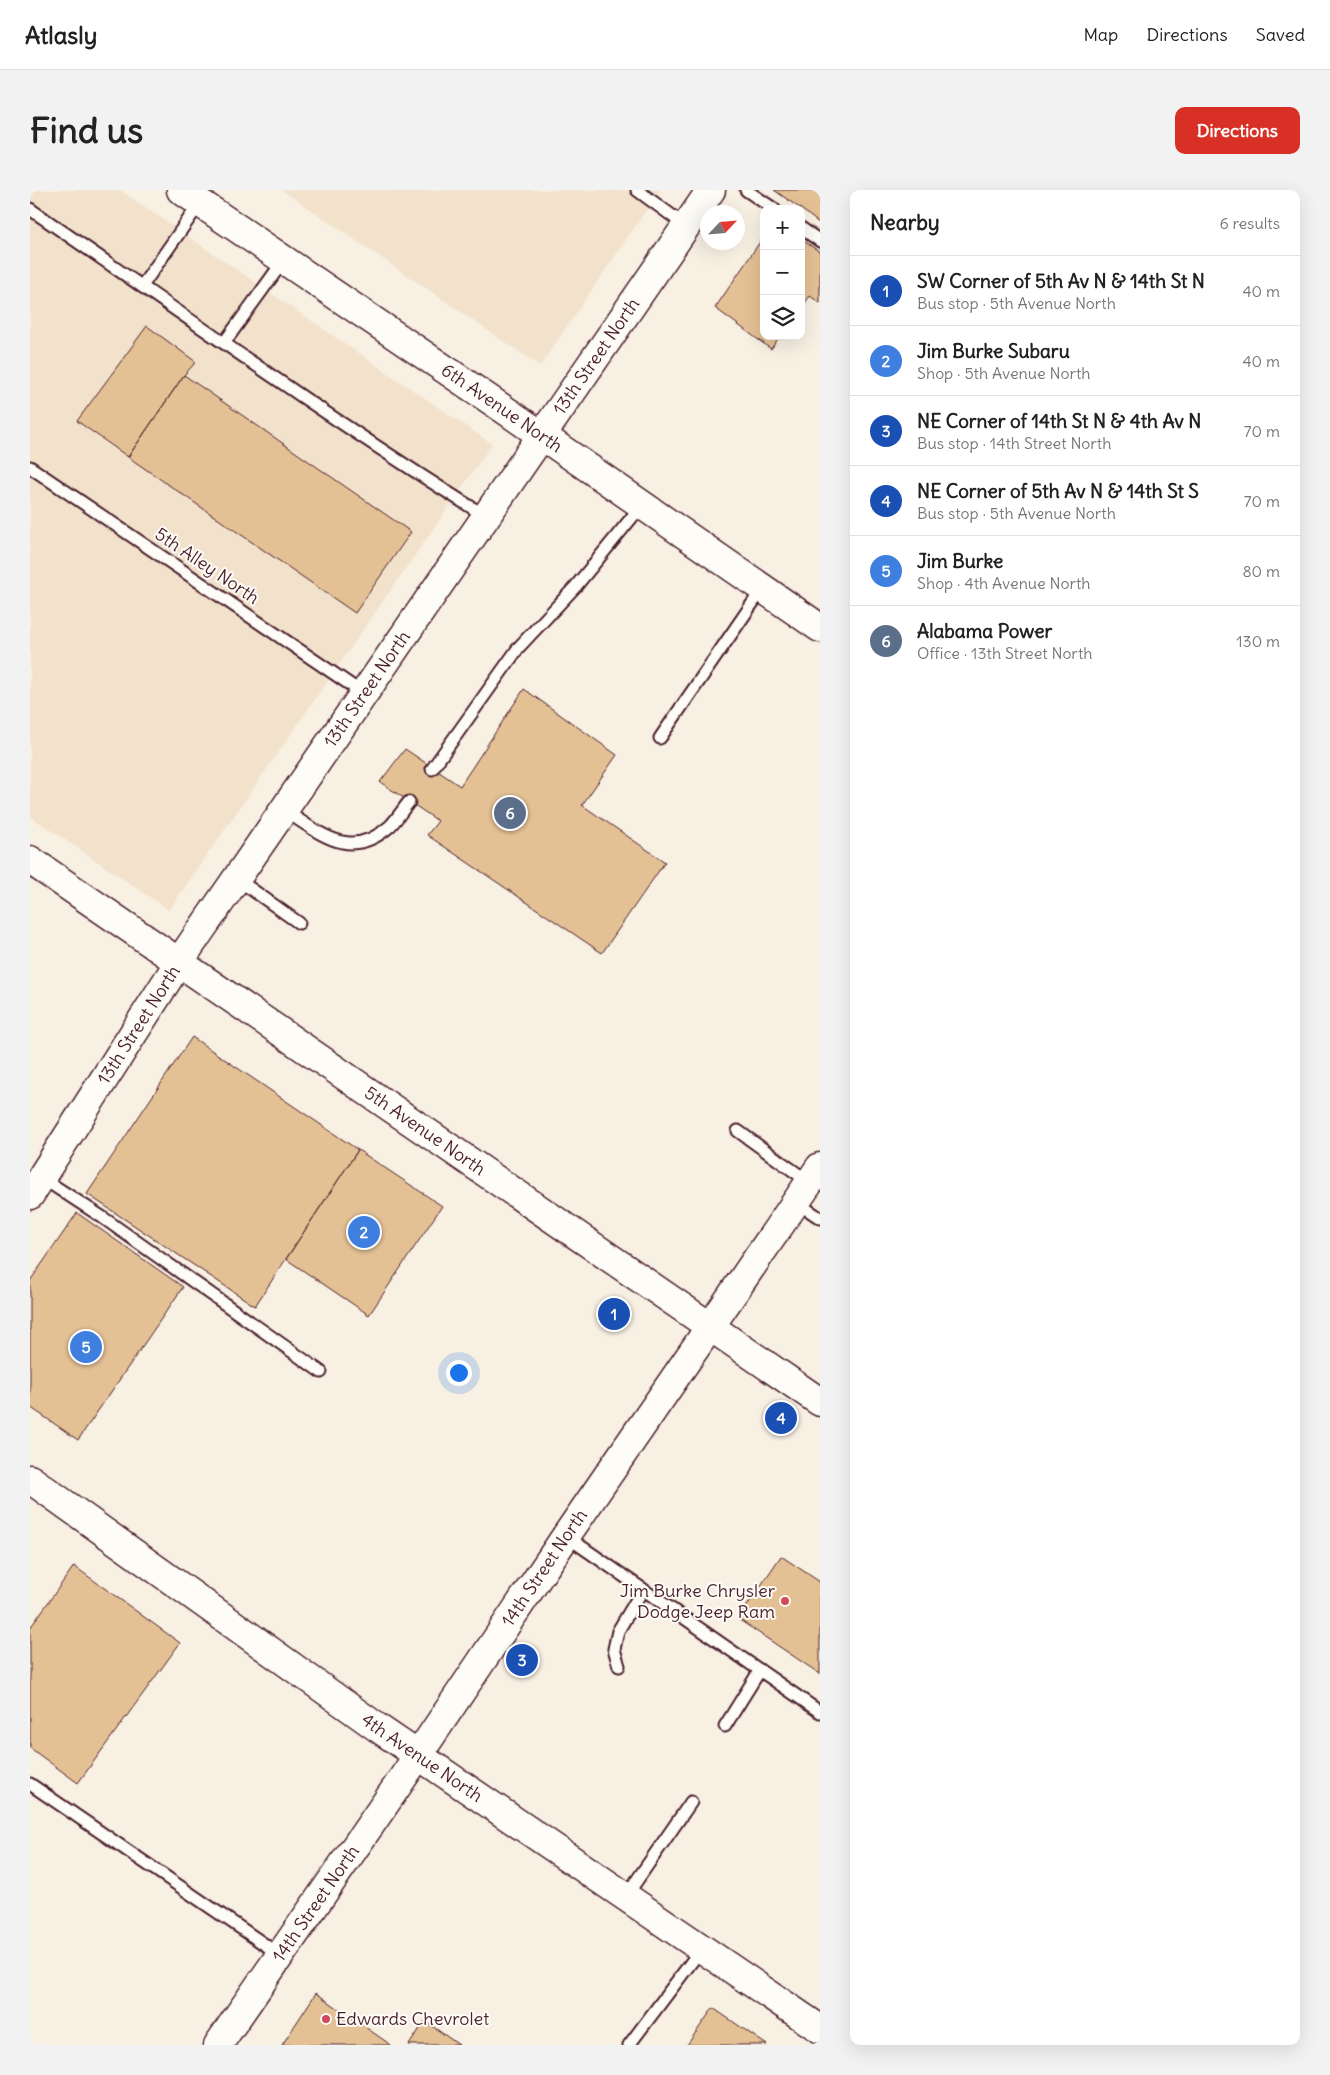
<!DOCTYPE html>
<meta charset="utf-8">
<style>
:root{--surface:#fff;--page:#f2f2f2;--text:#222;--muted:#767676;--line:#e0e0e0;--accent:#d93025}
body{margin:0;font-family:Delius,sans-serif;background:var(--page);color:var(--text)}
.controls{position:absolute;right:15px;top:15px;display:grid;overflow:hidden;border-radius:10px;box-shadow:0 5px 20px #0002}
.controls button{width:45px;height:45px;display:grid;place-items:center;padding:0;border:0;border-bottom:1px solid var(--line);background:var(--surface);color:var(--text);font:25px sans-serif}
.compass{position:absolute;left:670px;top:15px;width:45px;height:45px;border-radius:50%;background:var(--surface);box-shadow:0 5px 20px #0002;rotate:64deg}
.you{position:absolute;left:428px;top:1182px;width:18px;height:18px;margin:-12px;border:4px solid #fff;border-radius:50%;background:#1a73e8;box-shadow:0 0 0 8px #1a73e833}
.badge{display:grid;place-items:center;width:32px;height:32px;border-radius:50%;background:var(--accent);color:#fff;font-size:16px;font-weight:700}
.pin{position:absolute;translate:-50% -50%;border:2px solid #fff;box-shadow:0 1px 5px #0006}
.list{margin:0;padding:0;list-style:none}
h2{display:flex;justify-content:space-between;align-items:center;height:65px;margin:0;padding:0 20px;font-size:21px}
h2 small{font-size:16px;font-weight:400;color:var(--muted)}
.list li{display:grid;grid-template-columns:32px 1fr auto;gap:15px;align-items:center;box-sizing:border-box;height:70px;padding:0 20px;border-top:1px solid var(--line)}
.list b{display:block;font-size:19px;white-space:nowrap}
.list p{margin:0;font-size:16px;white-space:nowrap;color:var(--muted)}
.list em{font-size:16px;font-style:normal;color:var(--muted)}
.icon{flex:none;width:28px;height:28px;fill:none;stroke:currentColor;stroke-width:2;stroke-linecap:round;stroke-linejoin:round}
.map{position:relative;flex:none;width:790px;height:1855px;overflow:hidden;border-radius:10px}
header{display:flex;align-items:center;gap:30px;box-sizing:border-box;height:70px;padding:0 25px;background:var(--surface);border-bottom:1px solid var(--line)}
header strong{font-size:24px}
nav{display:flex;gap:28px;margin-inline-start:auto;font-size:18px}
.intro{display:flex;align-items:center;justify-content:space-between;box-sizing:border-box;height:120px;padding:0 30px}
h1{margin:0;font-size:35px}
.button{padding:12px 22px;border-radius:10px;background:var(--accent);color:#fff;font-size:18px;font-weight:700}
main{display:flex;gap:30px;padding:0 30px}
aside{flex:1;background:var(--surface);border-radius:10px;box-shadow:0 5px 20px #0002}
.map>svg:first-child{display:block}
.built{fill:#f2e2cc}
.building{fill:#e4c195;stroke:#4a1f2b}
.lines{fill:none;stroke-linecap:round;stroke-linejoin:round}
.service-casing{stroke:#4a1f2b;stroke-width:15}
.tertiary-casing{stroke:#4a1f2b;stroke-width:31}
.secondary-casing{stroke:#4a1f2b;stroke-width:31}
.service{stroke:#fdfcf7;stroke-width:11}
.tertiary{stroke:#fdfcf7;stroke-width:28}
.secondary{stroke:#fdfcf7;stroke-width:28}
.poi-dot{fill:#d1495b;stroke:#fdfcf7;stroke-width:2}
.labels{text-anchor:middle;stroke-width:4;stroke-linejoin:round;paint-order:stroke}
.street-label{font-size:18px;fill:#4a1f2b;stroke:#fdfcf7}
.poi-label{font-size:18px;fill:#4a1f2b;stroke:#fdfcf7;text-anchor:end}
</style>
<header>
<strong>Atlasly</strong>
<nav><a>Map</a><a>Directions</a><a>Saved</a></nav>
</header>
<div class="intro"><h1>Find us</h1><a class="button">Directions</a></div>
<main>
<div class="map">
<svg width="790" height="1855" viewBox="0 0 790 1855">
<rect width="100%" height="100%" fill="#f8f0e3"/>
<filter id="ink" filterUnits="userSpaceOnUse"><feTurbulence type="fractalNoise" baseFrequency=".02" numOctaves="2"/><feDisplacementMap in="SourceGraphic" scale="10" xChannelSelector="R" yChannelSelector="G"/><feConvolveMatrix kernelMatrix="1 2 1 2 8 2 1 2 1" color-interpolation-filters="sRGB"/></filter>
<g filter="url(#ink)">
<!-- built -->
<path class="built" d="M0 0H90L462 254 139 720 0 626Z
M252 0H630L510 176Z"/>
<!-- building -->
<path class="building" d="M744 0H790V34L771 19Z
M734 46V146H750L741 159 685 118Z
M771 49 790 62V113L780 106 771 118Z
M117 136 166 172 154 185 98 267 47 231Z
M154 185 381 342 325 423 98 267Z
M494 499 587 565 552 615 635 672 572 763 397 645 408 631 350 592 375 559 430 596Z
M162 847 328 960 225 1116 57 1004Z
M328 960 412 1016 339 1125 256 1069Z
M47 1023 153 1097 48 1250 0 1217V1091Z
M751 1366 790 1392V1484L708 1429Z
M44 1376 150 1453 48 1593 0 1558V1438Z
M286 1803 361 1855H252Z
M683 1818 737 1855H657Z
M395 1831 429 1855H379Z"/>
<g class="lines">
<!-- service casing -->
<g class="service-casing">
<path id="service" d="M607 0 656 36
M716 0 744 19
M0 19C151 123 301 230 457 327
M771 38 790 51
M112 96 170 13
M194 153 254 70
M0 277 334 504
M630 548 733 398
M402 579 489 457 546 396 612 315
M254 620C290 643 320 672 360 636 367 629 373 619 379 612
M207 689 269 733
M708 941 779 992
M12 988 72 1027 291 1182
M766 1012 790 1028
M536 1346 790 1522
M589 1476 584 1459 588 1441 613 1399
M695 1536 730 1480
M0 1594 250 1765
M596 1706 661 1612
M599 1855 672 1758"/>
</g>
<!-- tertiary casing -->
<g class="tertiary-casing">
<g id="tertiary">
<path id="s1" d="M0 1005 149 772 681 0"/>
<path id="s2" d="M0 1289 348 1538 790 1839"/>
<path id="s3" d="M188 1855 368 1595 536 1346 790 977"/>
</g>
</g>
<!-- secondary casing -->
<g class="secondary-casing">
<g id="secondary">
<path id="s4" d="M151 0 475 220 790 438"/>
<path id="s5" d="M0 670 790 1212"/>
</g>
</g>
<!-- service -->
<use href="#service" class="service"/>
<!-- tertiary -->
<use href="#tertiary" class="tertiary"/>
<!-- secondary -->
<use href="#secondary" class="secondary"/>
</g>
</g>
<!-- markers -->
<g class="poi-dot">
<circle cx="755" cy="1411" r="5"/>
<circle cx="296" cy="1829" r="5"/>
</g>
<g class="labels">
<!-- street labels -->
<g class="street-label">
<text dy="6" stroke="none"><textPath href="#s1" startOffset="1012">13th Street North</textPath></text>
<text dy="6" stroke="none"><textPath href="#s4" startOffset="388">6th Avenue North</textPath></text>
<text transform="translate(177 376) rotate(34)" y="6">5th Alley North</text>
<text dy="6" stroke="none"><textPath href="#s1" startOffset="608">13th Street North</textPath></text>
<text dy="6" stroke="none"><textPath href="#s1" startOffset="202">13th Street North</textPath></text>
<text dy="6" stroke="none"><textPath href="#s5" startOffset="479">5th Avenue North</textPath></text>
<text dy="6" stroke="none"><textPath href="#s3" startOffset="578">14th Street North</textPath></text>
<text dy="6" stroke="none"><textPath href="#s2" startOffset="481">4th Avenue North</textPath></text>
<text dy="6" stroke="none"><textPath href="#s3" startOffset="172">14th Street North</textPath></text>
</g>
<!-- poi labels -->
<g class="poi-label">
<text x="745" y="1407">Jim Burke Chrysler<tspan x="745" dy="21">Dodge Jeep Ram</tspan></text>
<text x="306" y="1835" text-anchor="start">Edwards Chevrolet</text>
</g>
</g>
</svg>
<div class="controls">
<button>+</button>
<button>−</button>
<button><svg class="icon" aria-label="layers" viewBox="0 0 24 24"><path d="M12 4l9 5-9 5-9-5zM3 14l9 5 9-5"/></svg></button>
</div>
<svg class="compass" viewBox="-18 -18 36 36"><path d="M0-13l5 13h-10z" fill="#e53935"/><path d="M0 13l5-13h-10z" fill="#767676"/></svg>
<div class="you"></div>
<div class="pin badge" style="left:584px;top:1124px;background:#1a4fb4">1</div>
<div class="pin badge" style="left:334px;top:1042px;background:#3f7fe0">2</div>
<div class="pin badge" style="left:492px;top:1470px;background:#1a4fb4">3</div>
<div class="pin badge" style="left:751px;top:1228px;background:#1a4fb4">4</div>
<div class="pin badge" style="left:56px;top:1157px;background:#3f7fe0">5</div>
<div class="pin badge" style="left:480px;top:623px;background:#5c6f8a">6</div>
</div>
<aside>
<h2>Nearby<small>6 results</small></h2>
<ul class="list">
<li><span class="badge" style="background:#1a4fb4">1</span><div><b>SW Corner of 5th Av N &amp; 14th St N</b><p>Bus stop · 5th Avenue North</p></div><em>40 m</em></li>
<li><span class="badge" style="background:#3f7fe0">2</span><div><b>Jim Burke Subaru</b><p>Shop · 5th Avenue North</p></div><em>40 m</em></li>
<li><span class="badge" style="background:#1a4fb4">3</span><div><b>NE Corner of 14th St N &amp; 4th Av N</b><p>Bus stop · 14th Street North</p></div><em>70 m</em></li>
<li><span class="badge" style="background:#1a4fb4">4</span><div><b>NE Corner of 5th Av N &amp; 14th St S</b><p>Bus stop · 5th Avenue North</p></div><em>70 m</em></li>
<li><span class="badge" style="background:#3f7fe0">5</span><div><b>Jim Burke</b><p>Shop · 4th Avenue North</p></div><em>80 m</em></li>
<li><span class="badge" style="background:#5c6f8a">6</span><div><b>Alabama Power</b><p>Office · 13th Street North</p></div><em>130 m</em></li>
</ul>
</aside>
</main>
